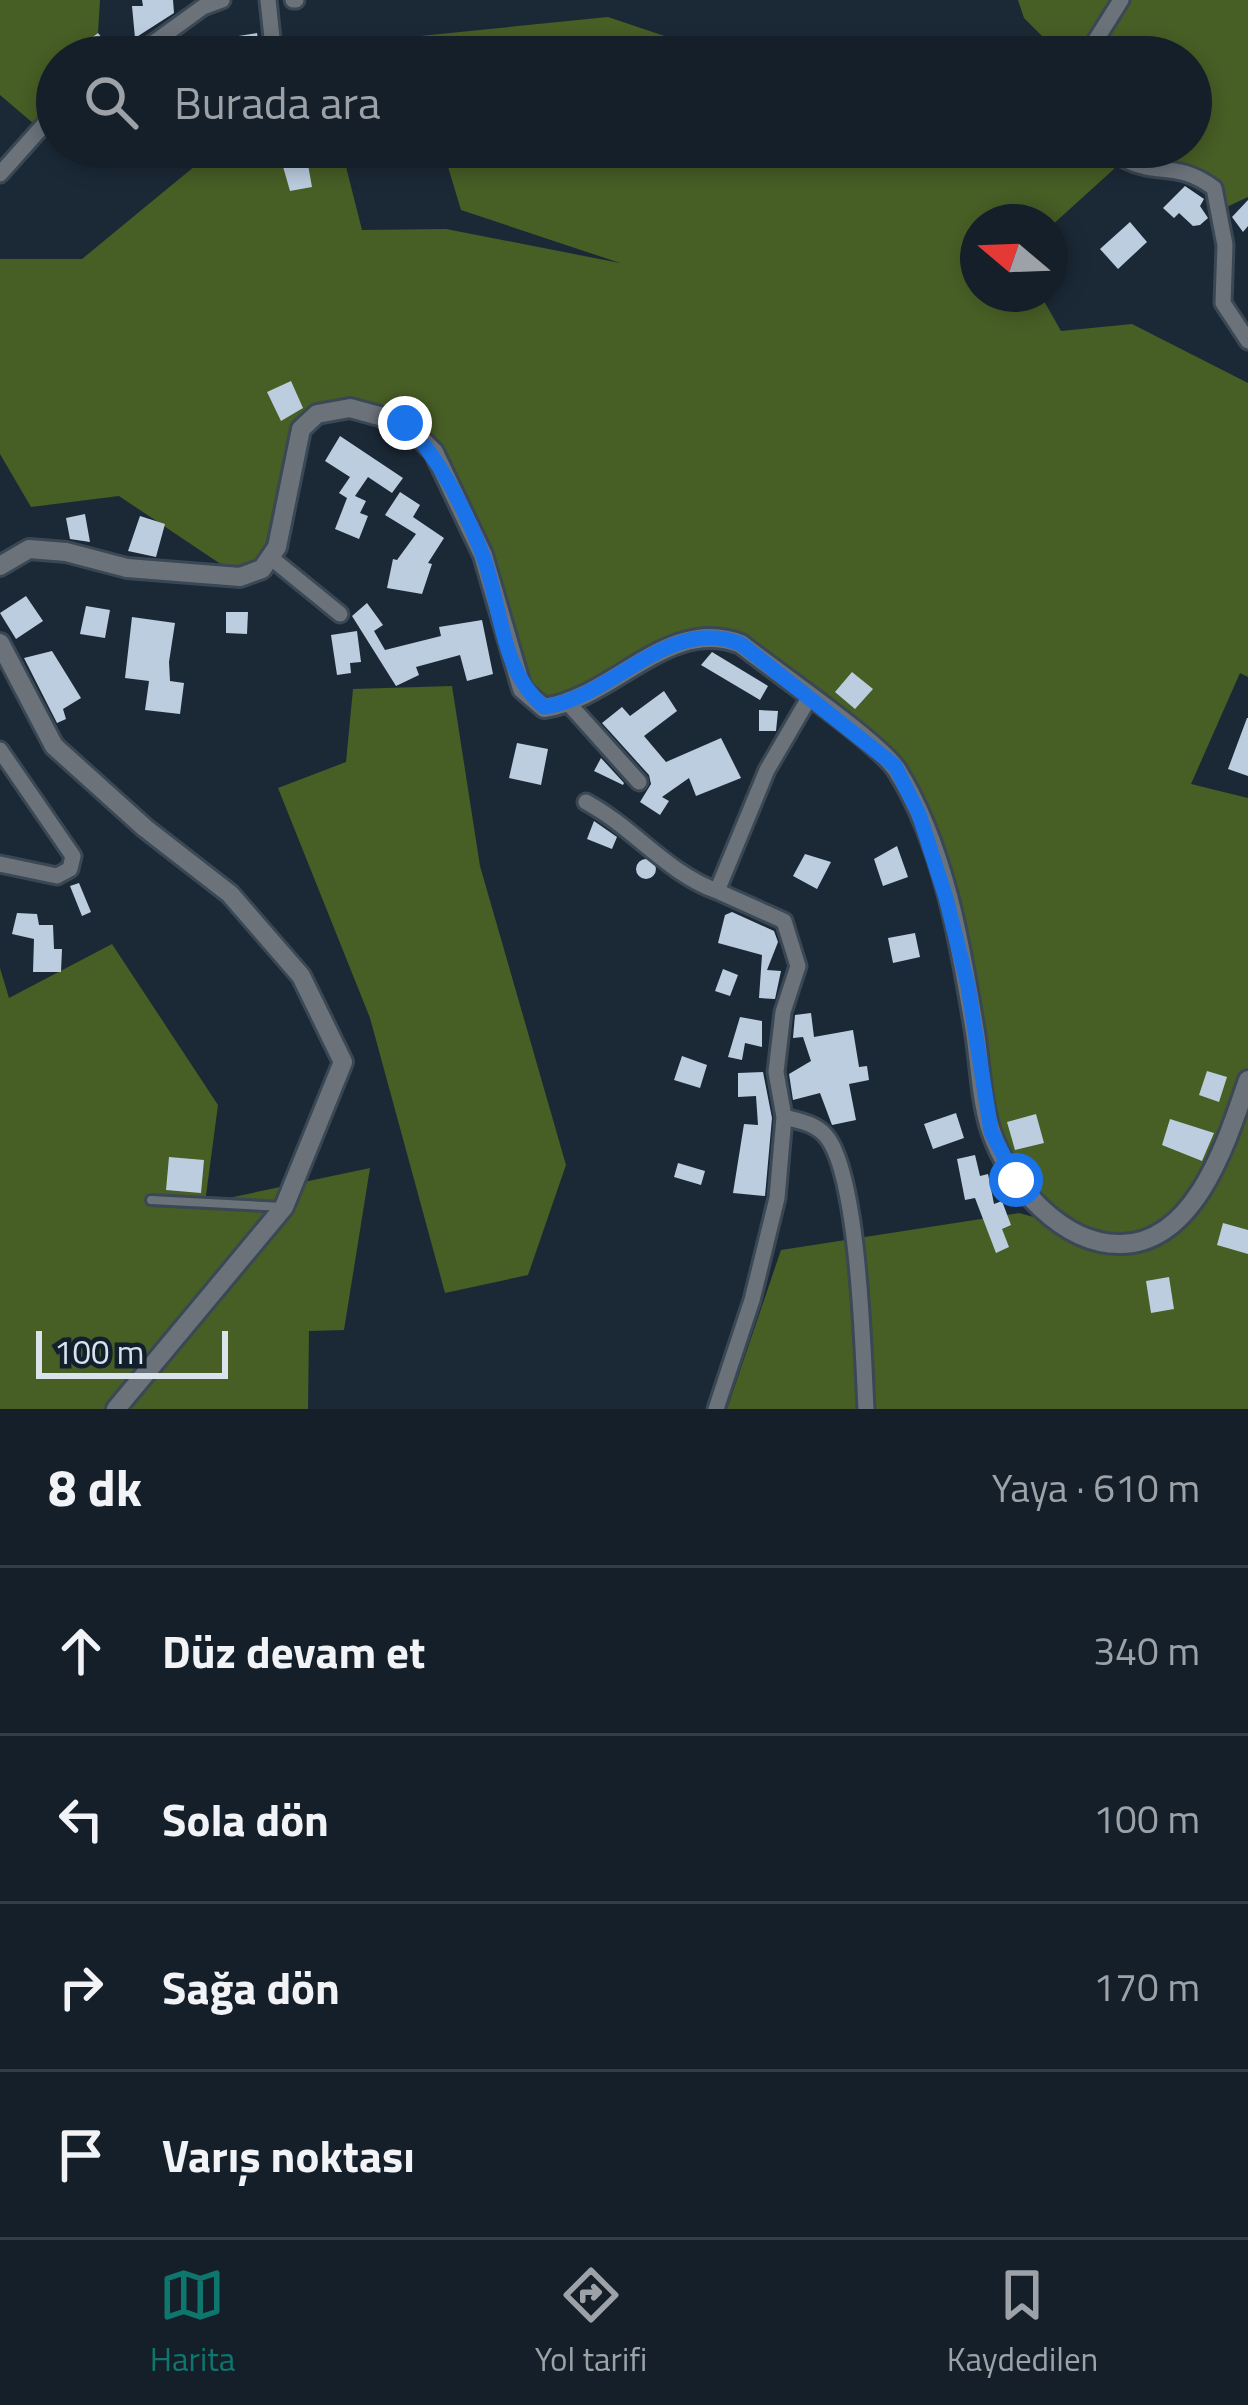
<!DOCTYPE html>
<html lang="tr">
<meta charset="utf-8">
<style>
:root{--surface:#141f29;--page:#1d2731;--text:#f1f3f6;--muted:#9da2a8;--line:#333d46;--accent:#0f766e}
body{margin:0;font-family:"Titillium Web",sans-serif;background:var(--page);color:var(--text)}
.compass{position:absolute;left:960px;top:204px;width:108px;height:108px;border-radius:50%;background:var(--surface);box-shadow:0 6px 18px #0003;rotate:289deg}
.scale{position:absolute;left:36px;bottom:30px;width:192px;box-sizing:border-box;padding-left:12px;border:6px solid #dae3ec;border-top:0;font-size:33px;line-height:42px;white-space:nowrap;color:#dae3ec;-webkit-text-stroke:9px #121f2d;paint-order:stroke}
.stop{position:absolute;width:36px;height:36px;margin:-27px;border:9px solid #1a73e8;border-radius:50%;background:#fff}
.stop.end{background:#1a73e8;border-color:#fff;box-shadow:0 3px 12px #0008}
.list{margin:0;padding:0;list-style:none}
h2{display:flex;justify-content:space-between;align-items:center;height:156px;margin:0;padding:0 48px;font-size:51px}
h2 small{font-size:39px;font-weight:400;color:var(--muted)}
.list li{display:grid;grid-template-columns:78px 1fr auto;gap:36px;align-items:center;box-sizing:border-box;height:168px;padding:0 48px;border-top:3px solid var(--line)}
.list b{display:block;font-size:45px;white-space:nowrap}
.list em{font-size:39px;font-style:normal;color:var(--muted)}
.icon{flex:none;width:66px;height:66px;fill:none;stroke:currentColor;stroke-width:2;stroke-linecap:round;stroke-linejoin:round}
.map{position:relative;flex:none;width:1248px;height:1409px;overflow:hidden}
.search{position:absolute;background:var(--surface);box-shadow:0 6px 18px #0003;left:36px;right:36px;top:36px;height:132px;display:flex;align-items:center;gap:30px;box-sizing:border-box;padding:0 42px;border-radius:66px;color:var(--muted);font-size:45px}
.sheet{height:828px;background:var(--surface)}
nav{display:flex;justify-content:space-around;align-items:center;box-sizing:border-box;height:168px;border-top:3px solid var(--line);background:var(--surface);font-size:33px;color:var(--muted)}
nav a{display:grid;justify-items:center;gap:6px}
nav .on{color:var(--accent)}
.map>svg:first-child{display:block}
.forest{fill:#475e25}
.building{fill:#bccde0}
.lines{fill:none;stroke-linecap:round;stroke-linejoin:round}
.service-casing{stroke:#3a4754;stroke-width:14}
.minor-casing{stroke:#3a4754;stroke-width:21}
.tertiary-casing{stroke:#3a4754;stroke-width:24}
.service{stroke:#6b727a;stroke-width:8}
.minor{stroke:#6b727a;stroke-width:15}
.tertiary{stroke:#6b727a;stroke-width:18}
.route{stroke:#1a73e8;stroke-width:15}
</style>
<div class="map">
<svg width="1248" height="1409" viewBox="0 0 1248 1409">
<rect width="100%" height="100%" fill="#1b2937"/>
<!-- forest -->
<path class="forest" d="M0 0H100L98 33 83 57H57V101L40 129 0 95Z
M1018 0H1248V197L1218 211 1213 187 1137 165 1131 147H1191V57H1027L1046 40 1024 18Z
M608 17 727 57H416L410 37Z
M218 147H341L362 230 446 229 620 263 461 210 442 147H1110L1114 169 1050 227V222H978V294H1040L1061 331 1132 324 1248 383V677L1240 673 1191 784 1248 798V1409H727L781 1250 1019 1213 1114 1239 1044 1208 991 1131 940 879 895 766 741 644 689 637 569 704 531 697 445 475 405 423 317 414 270 557 240 577 119 496 31 507 0 454V259H82Z
M452 686 480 866 566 1165 528 1275 445 1293 370 1018 278 788 346 762 353 689Z
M112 944 218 1105 205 1203 370 1168 344 1330 309 1331 308 1409H0V968L9 998Z"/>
<!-- building -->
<path class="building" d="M142 0H173L174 13 135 38 132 6H143Z
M98 33 114 52 88 57 80 47Z
M257 33 261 57H235L232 37Z
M307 159 312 187 290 191 282 163Z
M1185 186 1204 199 1200 206 1208 218 1200 225 1193 226 1179 213 1174 218 1163 208Z
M1248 200V226L1243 232 1232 217Z
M1130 222 1147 242 1118 269 1100 249Z
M291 381 303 408 281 421 267 392Z
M340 436 403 478 392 493 368 477 355 496 366 501 360 513 368 516 359 539 335 529 347 498 339 493 350 477 325 461Z
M400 492 420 505 413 517 444 538 428 563 432 564 422 594 387 588 393 559 397 560 416 534 385 515Z
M85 514 90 542 70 539 66 518Z
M140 516 165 524 156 557 128 551Z
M26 596 43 621 16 639 0 613Z
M367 603 383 625 374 631 385 650 441 636 439 627 482 620 493 674 467 681 460 655 416 667 419 675 396 686 352 616Z
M86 606 110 610 105 638 80 634Z
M226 612H248L247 634 226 633Z
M132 617 175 623 169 662 170 681 184 683 180 714 145 710 149 681 125 678Z
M357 631 361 662 350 663 351 673 337 675 331 635Z
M52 651 81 698 63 709 66 719 57 723 24 658Z
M712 652 768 686 760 700 701 665Z
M852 672 873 689 855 709 835 692Z
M664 691 677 711 644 736 666 762 721 738 741 778 696 796 689 778 662 797 669 801 660 815 640 802 651 784 649 775 602 723 622 707 630 716Z
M759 710 778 711 776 731H759Z
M1247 718H1248V776L1228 769Z
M517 743 548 749 541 785 509 778Z
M601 758 624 783 623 785 594 771Z
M594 821 617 837 612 849 587 839Z
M897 846 908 877 883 886 874 859Z
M805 854 831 862 817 889 793 876Z
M636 869a10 10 0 1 1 20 0a10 10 0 1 1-20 0Z
M79 883 91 912 82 916 70 886Z
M732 912 774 931 778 942 767 970 781 971 775 999 759 998 762 955 718 943 725 915Z
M17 913 37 914 39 925H53L54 949H62L61 972H33L34 939 12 934Z
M915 933 920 957 893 963 888 938Z
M723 969 738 975 730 996 715 991Z
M811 1013 814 1037 853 1030 859 1067 867 1066 869 1080 849 1084 856 1120 832 1125 820 1093 793 1100 789 1074 811 1061 803 1037 793 1038 795 1015Z
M740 1017 762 1021V1047L745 1043 742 1060 728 1057Z
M682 1056 707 1065 700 1088 674 1080Z
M1207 1071 1227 1077 1219 1102 1199 1095Z
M763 1072 772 1118 765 1196 733 1193 744 1124 758 1125 756 1096 738 1097V1073Z
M956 1113 964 1138 933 1149 924 1124Z
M1036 1114 1044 1143 1015 1150 1007 1122Z
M1170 1119 1214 1133 1202 1161 1162 1145Z
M975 1155 980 1176 988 1174 994 1204 1002 1201 1011 1225 1002 1229 1009 1247 996 1253 975 1198 965 1200 957 1159Z
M169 1157 204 1160 201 1193 166 1190Z
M678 1163 705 1171 701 1185 674 1177Z
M1223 1223 1248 1230V1254L1217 1245Z
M1169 1277 1174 1309 1151 1313 1146 1281Z"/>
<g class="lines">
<!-- service casing -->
<g class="service-casing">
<path id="service" d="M151 1200 283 1207"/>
</g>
<!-- minor casing -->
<g class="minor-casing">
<path id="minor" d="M268 0 274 57
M293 0H296
M134 57 203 7 222 0
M1095 57 1094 43 1121 0
M1122 147 1126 160C1160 177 1175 160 1214 188L1225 245 1223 303 1248 341
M0 174 57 110
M270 557 340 614
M569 704 639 782
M0 750 73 856 70 869 57 876 0 864
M586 802C634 828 667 873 717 891
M784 1117C799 1121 815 1123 826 1136 859 1175 863 1353 866 1409
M716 1409 752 1300 777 1198 784 1117 776 1072 783 1012 798 966 784 921 717 891 767 770 809 698"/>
</g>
<!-- tertiary casing -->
<g class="tertiary-casing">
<path id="tertiary" d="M0 566 29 549 66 552 127 568 240 577 262 569 277 547 301 429 317 414 350 408 405 423 434 452 483 555 522 689 544 708C614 698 669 615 741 644 773 670 879 742 897 770 944 845 961 946 975 1032 980 1064 981 1101 991 1131 1009 1184 1062 1245 1121 1244 1197 1243 1228 1137 1248 1080
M0 643 54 746 145 828 230 894 301 976 343 1062 284 1207 116 1409"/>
</g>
<!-- service -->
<use href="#service" class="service"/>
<!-- minor -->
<use href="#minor" class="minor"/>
<!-- tertiary -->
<use href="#tertiary" class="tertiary"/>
</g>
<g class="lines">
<!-- route -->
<path class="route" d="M405 423C440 459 463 506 482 553 502 605 499 669 544 707 613 698 669 614 741 644L895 766 919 814 946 898 968 986 991 1131 1016 1180"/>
</g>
</svg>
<svg class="compass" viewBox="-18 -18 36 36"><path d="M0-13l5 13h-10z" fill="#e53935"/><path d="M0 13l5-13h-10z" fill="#9da2a8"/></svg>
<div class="scale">100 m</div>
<div class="stop" style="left:1016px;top:1180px"></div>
<div class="stop end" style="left:405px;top:423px"></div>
<div class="search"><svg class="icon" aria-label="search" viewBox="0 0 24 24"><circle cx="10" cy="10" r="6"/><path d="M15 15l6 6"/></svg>Burada ara</div>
</div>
<section class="sheet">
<h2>8 dk<small>Yaya · 610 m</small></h2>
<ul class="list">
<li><svg class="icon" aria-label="ahead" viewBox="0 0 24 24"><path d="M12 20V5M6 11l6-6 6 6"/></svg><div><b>Düz devam et</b></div><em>340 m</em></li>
<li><svg class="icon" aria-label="left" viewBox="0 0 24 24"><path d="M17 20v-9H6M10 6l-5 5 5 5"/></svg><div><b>Sola dön</b></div><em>100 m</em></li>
<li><svg class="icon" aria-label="right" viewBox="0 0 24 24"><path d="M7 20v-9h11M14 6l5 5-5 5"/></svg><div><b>Sağa dön</b></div><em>170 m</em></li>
<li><svg class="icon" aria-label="arrive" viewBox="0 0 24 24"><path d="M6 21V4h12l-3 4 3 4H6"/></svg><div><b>Varış noktası</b></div></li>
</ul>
</section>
<nav>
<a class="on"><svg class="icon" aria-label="map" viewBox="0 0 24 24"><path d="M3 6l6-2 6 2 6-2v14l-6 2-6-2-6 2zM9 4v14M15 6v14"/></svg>Harita</a>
<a><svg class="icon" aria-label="directions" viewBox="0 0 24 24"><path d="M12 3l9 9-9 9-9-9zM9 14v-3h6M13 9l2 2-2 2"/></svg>Yol tarifi</a>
<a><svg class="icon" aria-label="saved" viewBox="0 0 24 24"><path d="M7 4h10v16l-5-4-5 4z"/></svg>Kaydedilen</a>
</nav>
